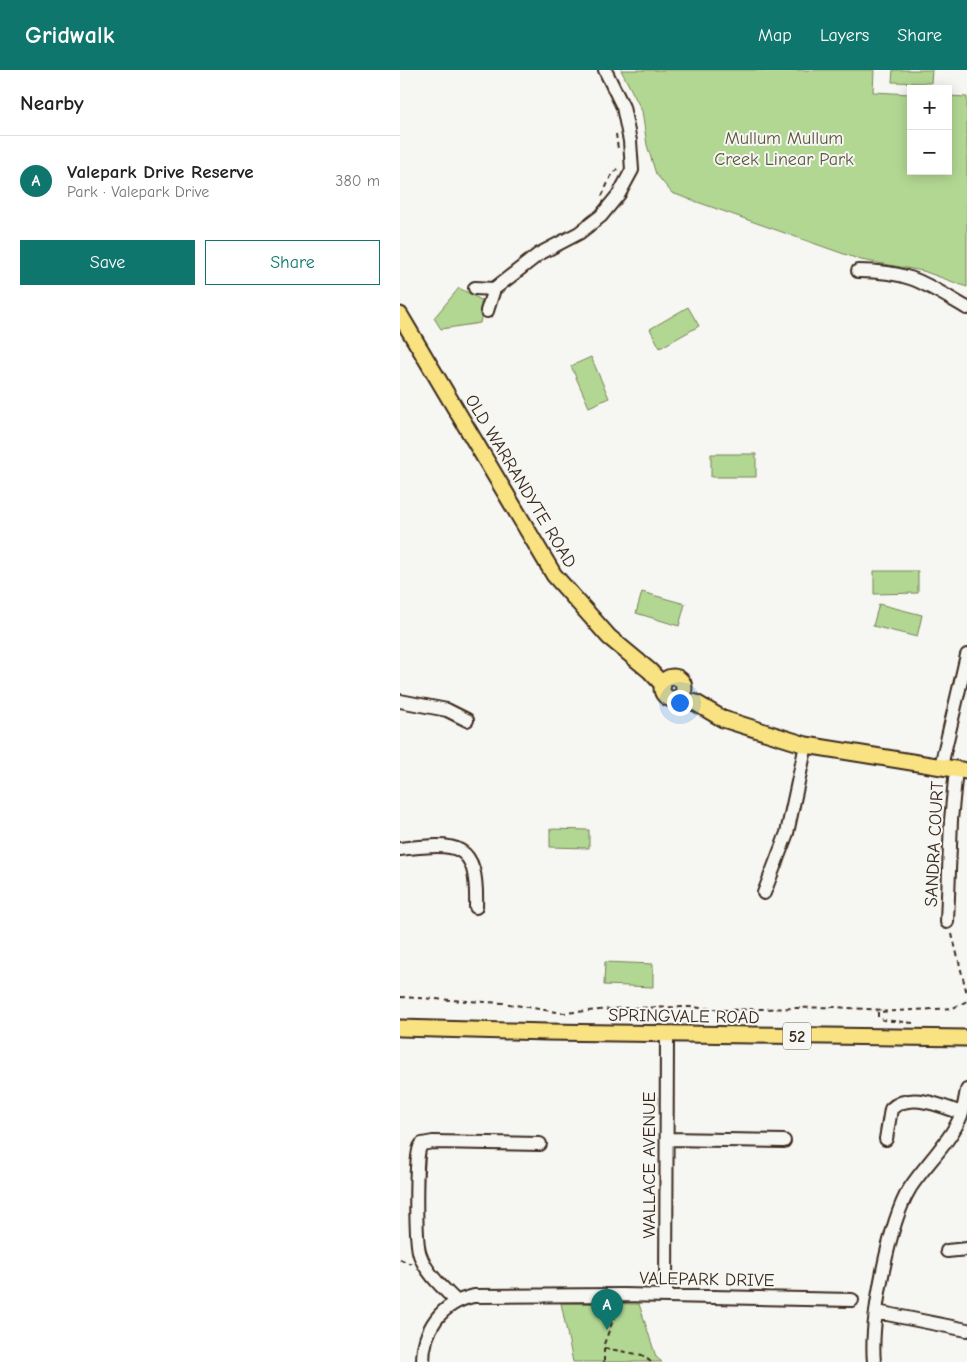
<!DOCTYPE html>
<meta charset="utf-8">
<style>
:root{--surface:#fff;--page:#f6f6f6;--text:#222;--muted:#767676;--line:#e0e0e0;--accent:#0f766e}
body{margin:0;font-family:"Comic Neue",sans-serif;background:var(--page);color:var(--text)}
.controls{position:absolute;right:15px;top:15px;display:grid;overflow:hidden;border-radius:0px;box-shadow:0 2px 12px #0003}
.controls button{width:45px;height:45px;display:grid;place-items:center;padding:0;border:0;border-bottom:1px solid var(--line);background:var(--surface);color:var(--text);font:25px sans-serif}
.you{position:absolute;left:279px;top:632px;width:18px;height:18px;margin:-12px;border:4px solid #fff;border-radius:50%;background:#1a73e8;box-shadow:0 0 0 8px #1a73e833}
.badge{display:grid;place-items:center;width:32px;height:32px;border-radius:50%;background:var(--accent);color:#fff;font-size:16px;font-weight:700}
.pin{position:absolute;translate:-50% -41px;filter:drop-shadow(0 1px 2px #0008)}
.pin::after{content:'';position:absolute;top:26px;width:18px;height:15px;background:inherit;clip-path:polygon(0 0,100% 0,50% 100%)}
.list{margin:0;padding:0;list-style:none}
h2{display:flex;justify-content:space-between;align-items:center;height:65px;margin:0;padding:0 20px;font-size:21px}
h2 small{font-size:16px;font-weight:400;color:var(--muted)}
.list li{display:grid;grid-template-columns:32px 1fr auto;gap:15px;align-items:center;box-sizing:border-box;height:90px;padding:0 20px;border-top:1px solid var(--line)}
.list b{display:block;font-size:19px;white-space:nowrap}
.list p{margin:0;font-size:16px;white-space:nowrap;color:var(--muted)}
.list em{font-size:16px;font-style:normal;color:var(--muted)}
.actions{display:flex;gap:10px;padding:15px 20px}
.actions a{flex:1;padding:11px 0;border:1px solid var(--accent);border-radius:0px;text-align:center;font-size:18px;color:var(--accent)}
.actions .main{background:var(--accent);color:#fff}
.map{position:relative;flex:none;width:567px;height:1292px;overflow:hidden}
header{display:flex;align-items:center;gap:30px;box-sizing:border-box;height:70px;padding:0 25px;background:var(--accent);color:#fff}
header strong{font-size:24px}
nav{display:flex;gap:28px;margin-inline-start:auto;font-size:18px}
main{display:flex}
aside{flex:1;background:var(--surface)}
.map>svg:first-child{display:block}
.green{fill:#b2d792;stroke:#768058}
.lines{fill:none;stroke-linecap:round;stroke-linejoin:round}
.minor-casing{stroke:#3b2a1e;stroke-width:16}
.major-casing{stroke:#3b2a1e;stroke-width:19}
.path{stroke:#3b2a1e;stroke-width:2;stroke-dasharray:5 4;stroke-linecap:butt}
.minor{stroke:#f6f6f2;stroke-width:12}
.major{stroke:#f8e281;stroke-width:15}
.labels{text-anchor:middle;stroke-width:4;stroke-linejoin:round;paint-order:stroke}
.shield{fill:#f6f6f2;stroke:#73675e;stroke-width:1}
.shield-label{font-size:16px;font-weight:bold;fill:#3b2a1e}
.park-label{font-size:18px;fill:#59553b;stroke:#f6f6f2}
.street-label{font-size:18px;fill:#3b2a1e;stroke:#f6f6f2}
</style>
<header>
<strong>Gridwalk</strong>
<nav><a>Map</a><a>Layers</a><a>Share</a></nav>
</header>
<main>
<aside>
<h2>Nearby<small></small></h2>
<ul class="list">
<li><span class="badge">A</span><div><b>Valepark Drive Reserve</b><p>Park · Valepark Drive</p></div><em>380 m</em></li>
</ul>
<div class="actions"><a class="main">Save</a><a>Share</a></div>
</aside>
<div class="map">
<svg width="567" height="1292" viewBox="0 0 567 1292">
<rect width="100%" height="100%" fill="#f6f6f2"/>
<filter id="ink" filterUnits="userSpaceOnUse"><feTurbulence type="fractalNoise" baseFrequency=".02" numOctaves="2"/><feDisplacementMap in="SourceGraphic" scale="10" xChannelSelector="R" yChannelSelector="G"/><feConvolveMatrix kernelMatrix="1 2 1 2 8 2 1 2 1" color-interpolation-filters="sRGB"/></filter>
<g filter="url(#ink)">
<!-- green -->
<path class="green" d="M221 0H474L473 22 511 24V101H548V26L567 27V217L523 201 461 190 272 123 256 104 247 75 242 41Z
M493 0H532L531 13 492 12Z
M59 218 81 230 82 242 80 253 41 259 34 248Z
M288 237 299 256 260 278 250 259Z
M191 287 209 328 189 337 171 296Z
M311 384H356V407H311Z
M474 501H518V523L474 524Z
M242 522 285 534 279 556 236 543Z
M479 534 522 545 517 567 473 556Z
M150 759 189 760V778L150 777Z
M205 892 253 894V917L204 915Z
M161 1233 239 1234 256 1287 262 1292H173Z"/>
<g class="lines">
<!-- minor casing -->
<g class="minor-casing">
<path id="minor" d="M458 201C510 201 524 213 567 238
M75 218 94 219 87 241
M94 219 139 184 179 163 201 146 219 124 232 100 230 71 223 37 205 0
M0 631 47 640 67 650
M541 696 567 585
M0 779C57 773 78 770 76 837
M364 823 387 763 406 675
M547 852 551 750 556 699
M267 1069 384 1071
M486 1069 491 1039C510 1021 540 1036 562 1043
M547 1181 567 1179
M266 1225 267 964
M56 1231C43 1218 26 1203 20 1185 15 1173 15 1087 20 1077L22 1074 33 1072 140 1074
M477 1242 567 1260
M23 1292C23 1259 41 1233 74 1226L223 1225 452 1230
M474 1292C470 1251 489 1152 510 1118 525 1095 548 1074 559 1050 564 1041 565 1030 567 1020"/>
</g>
<!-- major casing -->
<g class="major-casing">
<path id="major" d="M0 245 154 505 209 567 250 601 263 615
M262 618a11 11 0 1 1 22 0a11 11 0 1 1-22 0Z
M278 628 296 633 323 649 406 675 567 701
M0 958 147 962 567 968"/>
</g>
<!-- path -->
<path class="path" d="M216 64 218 79
M202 126 211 106 220 96
M552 864 567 924
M0 927 103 933 163 943 225 938 290 937 325 940 434 937 483 940
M513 953 483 950 478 947V942L553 938 567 931
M0 1189 11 1194
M204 1278 242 1285 251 1292
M204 1292V1274L218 1237"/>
<!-- minor -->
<use href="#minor" class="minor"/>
<!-- major -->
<use href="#major" class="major"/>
</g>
</g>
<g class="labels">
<!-- shield labels -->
<rect class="shield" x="383" y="952.5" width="28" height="27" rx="4"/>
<g class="shield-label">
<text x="397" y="972">52</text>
</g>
<!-- park labels -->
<g class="park-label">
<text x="384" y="74">Mullum Mullum<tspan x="384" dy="21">Creek Linear Park</tspan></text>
</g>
<!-- street labels -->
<g class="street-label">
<text transform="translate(121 411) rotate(59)" y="6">OLD WARRANDYTE ROAD</text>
<text transform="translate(534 774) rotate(-87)" y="6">SANDRA COURT</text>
<text transform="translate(284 946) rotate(1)" y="6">SPRINGVALE ROAD</text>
<text transform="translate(249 1095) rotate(-90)" y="6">WALLACE AVENUE</text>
<text transform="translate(307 1209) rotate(1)" y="6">VALEPARK DRIVE</text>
</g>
</g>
</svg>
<div class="controls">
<button>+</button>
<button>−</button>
</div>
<div class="you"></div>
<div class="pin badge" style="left:207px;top:1260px">A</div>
</div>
</main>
